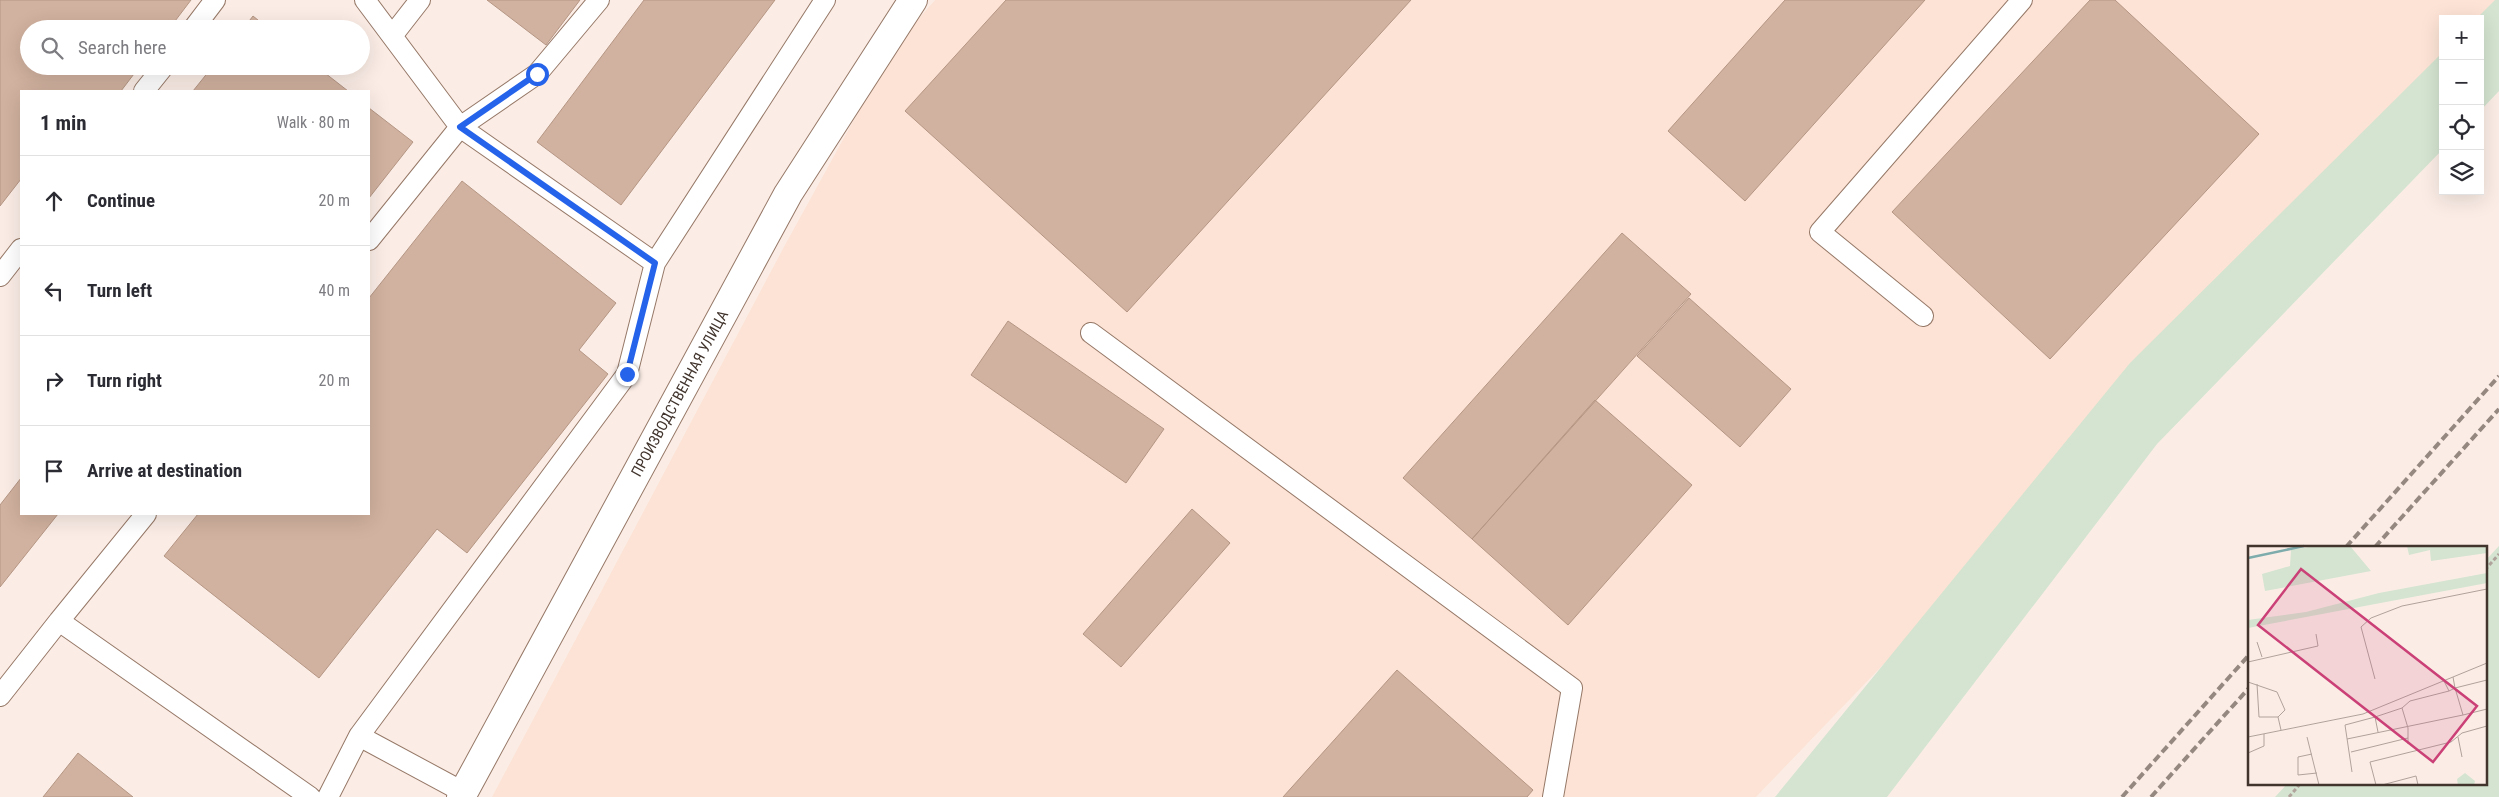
<!DOCTYPE html>
<meta charset="utf-8">
<style>
:root{--surface:#fff;--page:#f2f2f3;--text:#2b2b33;--muted:#7c7c81;--line:#e1e1e2}
body{margin:0;font-family:"Roboto Condensed",sans-serif;background:var(--page);color:var(--text)}
.controls{position:absolute;right:15px;top:15px;display:grid;overflow:hidden;border-radius:0px;box-shadow:0 5px 20px #0002}
.controls button{width:45px;height:45px;display:grid;place-items:center;padding:0;border:0;border-bottom:1px solid var(--line);background:var(--surface);color:var(--text);font:25px sans-serif}
.stop{position:absolute;width:15px;height:15px;margin:-11px;border:4px solid #2563eb;border-radius:50%;background:#fff}
.stop.end{background:#2563eb;border-color:#fff;box-shadow:0 1px 5px #0008}
.list{margin:0;padding:0;list-style:none}
h2{display:flex;justify-content:space-between;align-items:center;height:65px;margin:0;padding:0 20px;font-size:21px}
h2 small{font-size:16px;font-weight:400;color:var(--muted)}
.list li{display:grid;grid-template-columns:32px 1fr auto;gap:15px;align-items:center;box-sizing:border-box;height:90px;padding:0 20px;border-top:1px solid var(--line)}
.list b{display:block;font-size:19px;white-space:nowrap}
.list em{font-size:16px;font-style:normal;color:var(--muted)}
.icon{flex:none;width:28px;height:28px;fill:none;stroke:currentColor;stroke-width:2;stroke-linecap:round;stroke-linejoin:round}
.map{position:relative;flex:none;width:2499px;height:797px;overflow:hidden}
.search{position:absolute;background:var(--surface);box-shadow:0 5px 20px #0002;left:20px;top:20px;width:350px;height:55px;display:flex;align-items:center;gap:12px;box-sizing:border-box;padding:0 18px;border-radius:28px;color:var(--muted);font-size:19px}
.panel{position:absolute;background:var(--surface);box-shadow:0 5px 20px #0002;left:20px;top:90px;width:350px;height:425px;border-radius:0px}
.map>svg:first-child{display:block}
.built{fill:#fce3d5}
.green{fill:#d4e4d0}
.building{fill:#d1b19f;stroke:#b59684}
.lines{fill:none;stroke-linecap:round;stroke-linejoin:round}
.service-casing{stroke:#967867;stroke-width:22}
.minor-casing{stroke:#967867;stroke-width:30}
.path{stroke:#b0a39c;stroke-width:3;stroke-dasharray:4 2.5;stroke-linecap:butt}
.service{stroke:#fff;stroke-width:20}
.minor{stroke:#fff;stroke-width:28}
.rail{stroke:#958881;stroke-width:4;stroke-dasharray:8 4;stroke-linecap:butt}
.route{stroke:#2563eb;stroke-width:6}
.labels{text-anchor:middle;stroke-width:4;stroke-linejoin:round;paint-order:stroke}
.street-label{font-size:15px;fill:#41342d;stroke:#fbede6}
.inset-river{fill:none;stroke:#7eacad;stroke-width:2.5}
.inset-road{fill:none;stroke:#b1a39c;stroke-width:1}
.view{fill:#ca4077;fill-opacity:0.15;stroke:#ca4077;stroke-width:2.5}
.inset-edge{fill:none;stroke:#41342d;stroke-width:2.5}
</style>
<div class="map">
<svg width="2499" height="797" viewBox="0 0 2499 797">
<rect width="100%" height="100%" fill="#fbede6"/>
<!-- built -->
<path class="built" d="M935 0H2499L2480 19H2443V82L1756 797H492L785 245 894 47Z"/>
<!-- green -->
<path class="green" d="M2495 0H2499V91L2480 111V19H2476Z
M2443 52V149L2157 444 1887 797H1775L2130 363Z
M2499 546V797H2275L2288 783H2485V561Z"/>
<!-- building -->
<path class="building" d="M0 0H191L169 29H29V66H140L121 91H21V179L0 206Z
M487 0H580L546 45Z
M644 0H775L621 205 537 142Z
M1006 0H1411L1127 312 905 111Z
M1785 0H1925L1745 201 1668 131Z
M2090 0H2115L2259 134 2050 359 1892 212Z
M253 16 269 29H243Z
M213 66H316L348 91H193Z
M369 108 413 142 369 198Z
M462 181 616 303 579 350 608 374 467 553 437 529 319 678 164 556 198 514H369V298Z
M1622 233 1691 294 1472 539 1403 478Z
M1689 298 1791 389 1740 447 1637 356Z
M1008 321 1164 429 1126 483 971 375Z
M1595 400 1692 485 1568 625 1472 539Z
M21 478V514H58L0 587V505Z
M1192 509 1230 543 1121 667 1083 634Z
M1397 670 1533 790 1527 797H1283Z
M78 753 133 797H43Z"/>
<g class="lines">
<!-- service casing -->
<g class="service-casing">
<path id="service" d="M193 29 215 0
M392 36 420 0
M144 91 164 66
M369 240 460 127 537 74 599 0
M655 263 825 0
M0 276 21 249
M1923 316 1820 232 2022 0
M1091 333 1572 688 1553 797
M59 621 146 514
M0 696 59 621 310 797
M359 736 627 374 655 263 460 127 365 0
M328 797 359 736 463 792"/>
</g>
<!-- minor casing -->
<g class="minor-casing">
<g id="minor">
<path id="s1" d="M461 797 788 194 913 0"/>
</g>
</g>
<!-- path -->
<path class="path" d="M2485 570 2499 554
M2289 797 2301 783"/>
<!-- service -->
<use href="#service" class="service"/>
<!-- minor -->
<use href="#minor" class="minor"/>
<!-- rail -->
<path class="rail" d="M2346 547 2499 376
M2375 547 2499 409
M2122 797 2249 655
M2151 797 2249 688"/>
</g>
<g class="lines">
<!-- route -->
<path class="route" d="M537 74 460 127 655 263 627 374"/>
</g>
<g class="labels">
<!-- street labels -->
<g class="street-label">
<text dy="5" stroke="none"><textPath href="#s1" startOffset="459">ПРОИЗВОДСТВЕННАЯ УЛИЦА</textPath></text>
</g>
</g>
<!-- overview -->
<g transform="translate(2248 546)">
<rect width="239" height="239" fill="#fbede6"/>
<path d="M67 0H102L123 25 17 45 14 28 42 20 43 4ZM159 0H239V7L183 15 182 4 161 9ZM239 27V37L0 82V74L58 66 131 47ZM217 227 227 235 226 239H210L209 233Z" fill="#d4e4d0"/>
<path class="inset-river" d="M0 12 56 0"/>
<path class="inset-road" d="M9 96 14 111M0 116 70 100 68 88M205 131 207 142 239 134M127 133 113 81 123 72 154 60 239 43M196 135 201 145 207 142 215 169 239 163M0 136 29 146 37 164 30 171 33 184M9 138 11 171H30M127 171 154 162M0 191 115 168 239 117M59 191 71 239M210 191 214 211M99 193 215 169M160 198V182L154 162 162 155 201 145M103 206 160 192M0 207 16 200V188M64 208 50 211V229L69 227M104 226 97 179 127 171 130 186M128 239 122 216 203 196 214 187 239 180M134 239 168 230 170 239"/>
<path class="view" d="M53 23 229 160 185 216 10 79Z"/>
<rect width="239" height="239" class="inset-edge"/>
</g>
</svg>
<div class="controls">
<button>+</button>
<button>−</button>
<button><svg class="icon" aria-label="locate" viewBox="0 0 24 24"><circle cx="12" cy="12" r="6"/><path d="M12 2v4M12 18v4M2 12h4M18 12h4"/></svg></button>
<button><svg class="icon" aria-label="layers" viewBox="0 0 24 24"><path d="M12 4l9 5-9 5-9-5zM3 14l9 5 9-5"/></svg></button>
</div>
<div class="stop" style="left:537px;top:74px"></div>
<div class="stop end" style="left:627px;top:374px"></div>
<div class="search"><svg class="icon" aria-label="search" viewBox="0 0 24 24"><circle cx="10" cy="10" r="6"/><path d="M15 15l6 6"/></svg>Search here</div>
<section class="panel">
<h2>1 min<small>Walk · 80 m</small></h2>
<ul class="list">
<li><svg class="icon" aria-label="ahead" viewBox="0 0 24 24"><path d="M12 20V5M6 11l6-6 6 6"/></svg><div><b>Continue</b></div><em>20 m</em></li>
<li><svg class="icon" aria-label="left" viewBox="0 0 24 24"><path d="M17 20v-9H6M10 6l-5 5 5 5"/></svg><div><b>Turn left</b></div><em>40 m</em></li>
<li><svg class="icon" aria-label="right" viewBox="0 0 24 24"><path d="M7 20v-9h11M14 6l5 5-5 5"/></svg><div><b>Turn right</b></div><em>20 m</em></li>
<li><svg class="icon" aria-label="arrive" viewBox="0 0 24 24"><path d="M6 21V4h12l-3 4 3 4H6"/></svg><div><b>Arrive at destination</b></div></li>
</ul>
</section>
</div>
